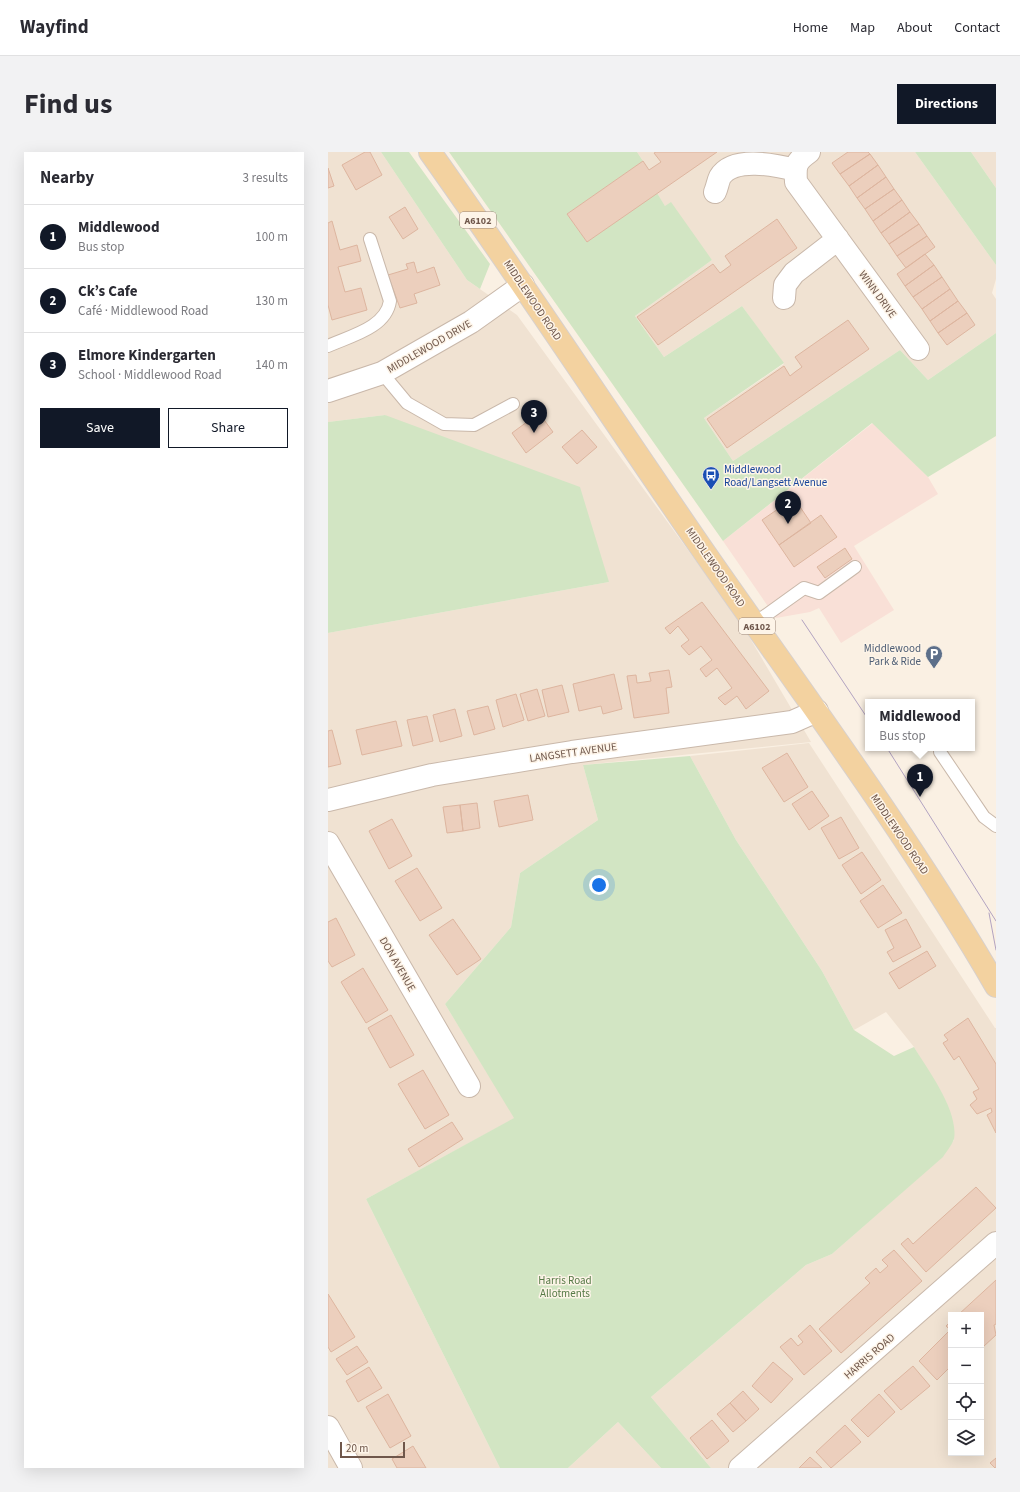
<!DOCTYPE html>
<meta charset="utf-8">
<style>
:root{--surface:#fff;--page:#f2f2f3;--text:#2b2b33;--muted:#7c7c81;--line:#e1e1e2;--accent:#111827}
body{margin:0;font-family:"Source Sans 3",sans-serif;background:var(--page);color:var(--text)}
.controls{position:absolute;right:12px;bottom:12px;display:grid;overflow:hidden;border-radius:0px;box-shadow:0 4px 16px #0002}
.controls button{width:36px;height:36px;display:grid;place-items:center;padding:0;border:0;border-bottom:1px solid var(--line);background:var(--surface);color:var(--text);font:20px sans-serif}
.scale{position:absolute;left:12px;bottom:10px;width:65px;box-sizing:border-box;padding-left:4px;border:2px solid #6f574b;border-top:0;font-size:11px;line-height:14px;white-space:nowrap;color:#6f574b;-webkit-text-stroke:3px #fdf4e8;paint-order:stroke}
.you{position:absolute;left:271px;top:733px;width:14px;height:14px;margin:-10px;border:3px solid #fff;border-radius:50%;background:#1a73e8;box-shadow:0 0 0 6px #1a73e833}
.badge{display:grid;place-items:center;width:26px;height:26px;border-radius:50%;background:var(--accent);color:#fff;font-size:13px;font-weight:700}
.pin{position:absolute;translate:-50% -33px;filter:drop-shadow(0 1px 2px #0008)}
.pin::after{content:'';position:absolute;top:21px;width:14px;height:12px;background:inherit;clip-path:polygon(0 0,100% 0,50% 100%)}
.popup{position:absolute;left:537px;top:547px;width:110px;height:52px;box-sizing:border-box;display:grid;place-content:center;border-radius:0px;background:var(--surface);filter:drop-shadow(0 1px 3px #0005);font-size:13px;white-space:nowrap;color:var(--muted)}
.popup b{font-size:15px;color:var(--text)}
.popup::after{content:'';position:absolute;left:50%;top:100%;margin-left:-8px;border:8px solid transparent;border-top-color:var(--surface)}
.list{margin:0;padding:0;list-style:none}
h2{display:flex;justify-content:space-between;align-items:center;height:52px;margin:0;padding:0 16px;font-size:17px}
h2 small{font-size:13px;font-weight:400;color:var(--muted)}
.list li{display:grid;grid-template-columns:26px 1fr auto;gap:12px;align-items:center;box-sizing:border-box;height:64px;padding:0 16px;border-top:1px solid var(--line)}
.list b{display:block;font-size:15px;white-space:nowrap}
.list p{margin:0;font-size:13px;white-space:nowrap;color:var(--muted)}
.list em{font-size:13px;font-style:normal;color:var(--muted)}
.actions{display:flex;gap:8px;padding:12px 16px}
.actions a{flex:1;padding:9px 0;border:1px solid var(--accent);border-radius:0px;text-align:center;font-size:14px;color:var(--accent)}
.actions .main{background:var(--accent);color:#fff}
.icon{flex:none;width:22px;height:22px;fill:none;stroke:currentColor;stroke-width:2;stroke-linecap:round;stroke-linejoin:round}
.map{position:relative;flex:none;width:668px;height:1316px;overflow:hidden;border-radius:0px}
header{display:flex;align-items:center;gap:24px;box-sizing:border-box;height:56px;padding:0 20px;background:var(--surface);border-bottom:1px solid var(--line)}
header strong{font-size:19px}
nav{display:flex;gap:22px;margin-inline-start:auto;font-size:14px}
.intro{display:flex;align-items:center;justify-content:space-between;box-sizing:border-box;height:96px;padding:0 24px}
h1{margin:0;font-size:28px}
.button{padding:10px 18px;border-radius:0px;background:var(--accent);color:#fff;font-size:14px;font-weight:700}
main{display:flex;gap:24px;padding:0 24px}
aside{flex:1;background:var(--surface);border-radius:0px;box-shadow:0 4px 16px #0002}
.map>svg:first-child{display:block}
.residential{fill:#f0e2d2;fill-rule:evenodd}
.commercial{fill:#f9e0d7}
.green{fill:#d2e5c3}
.building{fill:#eccfbd;stroke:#ddb59f}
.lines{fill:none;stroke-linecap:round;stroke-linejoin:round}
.service-casing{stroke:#c9b8aa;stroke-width:14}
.minor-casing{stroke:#c9b8aa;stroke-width:24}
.primary-casing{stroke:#d7d0cd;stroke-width:24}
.service{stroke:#fff;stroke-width:12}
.minor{stroke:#fff;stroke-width:22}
.primary{stroke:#f3d2a0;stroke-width:22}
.tram{stroke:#b2a3c1;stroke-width:1}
.labels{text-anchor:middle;stroke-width:3;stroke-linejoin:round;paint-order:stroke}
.shield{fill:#fdf4e8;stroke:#9a867a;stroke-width:1}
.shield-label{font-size:10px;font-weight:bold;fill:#6f574b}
.street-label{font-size:11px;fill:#6f574b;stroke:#fdf4e8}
.transit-label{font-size:11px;fill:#164399;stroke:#fdf4e8;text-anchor:start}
.service-label{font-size:11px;fill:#4e5e75;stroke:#fdf4e8;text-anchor:end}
.park-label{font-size:11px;fill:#577a47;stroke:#fdf4e8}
</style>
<header>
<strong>Wayfind</strong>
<nav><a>Home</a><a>Map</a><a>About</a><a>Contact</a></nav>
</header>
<div class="intro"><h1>Find us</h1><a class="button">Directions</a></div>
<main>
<aside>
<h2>Nearby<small>3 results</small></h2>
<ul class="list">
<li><span class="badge">1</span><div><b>Middlewood</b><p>Bus stop</p></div><em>100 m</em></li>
<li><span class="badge">2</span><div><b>Ck’s Cafe</b><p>Café · Middlewood Road</p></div><em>130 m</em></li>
<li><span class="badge">3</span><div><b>Elmore Kindergarten</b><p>School · Middlewood Road</p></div><em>140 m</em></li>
</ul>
<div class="actions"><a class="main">Save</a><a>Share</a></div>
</aside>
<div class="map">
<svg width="668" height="1316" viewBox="0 0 668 1316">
<rect width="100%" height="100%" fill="#faf0e3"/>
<!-- residential -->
<path class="residential" d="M0 0H53L139 128 189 163 413 471 483 590 255 613 270 668 192 721 183 775 117 852 187 966 38 1047 172 1316H0V481L281 430 57 263 0 270Z
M309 0H587L668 113V127L664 141 668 147V181L600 228 572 198 405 309 376 266 456 212 414 154 336 205 307 164 384 108 337 54 329 42 259 90 239 62 315 9Z
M643 0H668V36Z
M481 591 667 876H668V1316H383L323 1245 478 1113 504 1102 614 1005 626 988 618 950 586 895 558 860 526 878 494 819 408 688 362 604ZM623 1163H653V1301H623Z
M290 1270 333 1316H240Z"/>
<!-- commercial -->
<path class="commercial" d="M545 271 600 325 610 342 526 394 566 458 513 491 491 456 482 460 448 466 395 389Z"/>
<!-- green -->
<path class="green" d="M53 0H81L162 112 152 137 139 128Z
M121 0H309L315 9 239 62 259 90 329 41 337 54 343 50 384 108 307 164 336 205 414 154 456 211 376 266 405 309 572 198 600 228 668 181V284L600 325 544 271 395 389Z
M587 0H643L668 36V113Z
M57 263 252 335 281 430 0 481V270Z
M362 604 408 688 494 819 526 878 566 904 586 895C600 918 631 959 626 987 624 993 618 1000 615 1005L504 1102 478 1113 323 1245 383 1316H333L290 1270 240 1316H172L38 1047 186 966 117 852 183 775 192 721 270 668 255 613Z"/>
<!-- building -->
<path class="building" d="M37 0H42L54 23 28 38 14 13Z
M328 0H389L259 90 239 62 315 9 321 18 333 10 326 1Z
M520 0H540L542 2 512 22 504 11Z
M542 2 550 13 521 34 512 22Z
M550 13 558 25 529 46 521 34Z
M0 16 6 34 0 36Z
M558 25 566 37 537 57 529 46Z
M566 37 574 48 545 69 537 57Z
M574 48 582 60 553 81 545 69Z
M77 55 90 77 75 87 61 65Z
M582 60 591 72 561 92 553 81Z
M449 67 469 96 330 193 309 165 385 112 392 121 403 113 397 104Z
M4 69 12 98 29 93 33 109 10 115 17 140 33 136 39 158 4 168 0 153V71Z
M591 72 599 84 569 104 561 92Z
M599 84 607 95 578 116 569 104Z
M597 102 606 113 577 134 569 122Z
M86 110 89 121 106 115 112 133 86 142 89 151 72 156 60 123 80 117 78 112Z
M606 113 614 125 585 145 577 134Z
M614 125 622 137 594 157 585 145Z
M622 137 630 149 602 169 594 157Z
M630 149 639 161 610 181 602 169Z
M639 161 647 173 619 193 610 181Z
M520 168 541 197 399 296 379 267 456 214 462 224 467 220 474 215 467 205Z
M211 261 225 280 198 301 184 281Z
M254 278 269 295 249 312 234 295Z
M466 346 483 371 451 393 434 368Z
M493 363 509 385 466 415 451 393Z
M517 396 524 407 497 426 489 415Z
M374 450 441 539 418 557 409 544 397 553 390 546 404 536 389 516 378 525 372 517 384 508 373 494 361 503 353 494 361 488 350 474 342 482 337 476Z
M341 518 344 535 338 536 341 561 306 566 299 524 308 523 309 531 323 529 321 521Z
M286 522 294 557 275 562 273 554 251 559 245 532Z
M234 533 241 560 220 565 214 538Z
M209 537 217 564 200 569 192 542Z
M188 542 196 568 175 575 168 548Z
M160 554 167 577 146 583 139 559Z
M127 557 134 584 112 590 105 563Z
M99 564 105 589 85 594 79 568Z
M68 569 74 594 34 603 28 578Z
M4 578 13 612 0 615V579Z
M459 601 480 635 456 650 434 616Z
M484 639 501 664 481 678 464 652Z
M200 643 205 668 171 675 166 649Z
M149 651 152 676 135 679 132 653Z
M132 653 135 679 119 681 115 655Z
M513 665 531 696 511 707 493 676Z
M64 667 84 704 61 717 41 679Z
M534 700 553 728 533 742 514 713Z
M89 716 114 756 92 769 67 729Z
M555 733 574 761 550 776 532 749Z
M8 766 27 803 4 815 0 809V770Z
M125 767 153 807 129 823 101 783Z
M578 767 593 795 565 810 559 800 566 796 557 778Z
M599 799 608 814 571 837 561 821Z
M35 816 60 858 38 871 13 830Z
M63 863 86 903 62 916 40 876Z
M640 866 668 912V981L659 963 664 960 663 956 649 962 642 953 649 947 645 940 651 937 631 904 626 908 615 891 620 888 616 883Z
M95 918 121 963 97 977 70 932Z
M124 970 135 987 91 1015 80 997Z
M648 1035 668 1056 598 1120 573 1092 580 1086 585 1092Z
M566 1098 594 1129 513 1201 491 1177 542 1131 537 1126 548 1116 552 1121 560 1114 554 1108Z
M668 1128V1172L666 1173 668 1183 655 1195 653 1193V1163H630Z
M0 1142 27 1185 3 1200 0 1195Z
M623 1169V1179L618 1174Z
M482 1173 504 1199 476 1223 452 1195 463 1186 470 1194 475 1190 470 1184Z
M620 1180 623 1183V1214L609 1228 591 1209Z
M29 1194 40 1210 19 1223 8 1207Z
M445 1210 465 1227 443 1251 424 1234Z
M585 1214 602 1234 573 1258 556 1239Z
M41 1215 54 1236 30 1250 18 1229Z
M415 1239 431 1257 418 1269 402 1251Z
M60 1242 83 1284 62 1296 38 1255Z
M551 1242 567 1260 540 1285 523 1268Z
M402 1251 418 1269 405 1280 389 1262Z
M384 1268 401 1289 379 1307 362 1286Z
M517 1273 533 1290 503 1316 488 1300Z
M85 1294 98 1316H69L64 1307Z
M482 1305 494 1316H471Z
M668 1306V1316H667L662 1311Z"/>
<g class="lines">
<!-- service casing -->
<g class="service-casing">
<path id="service" d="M0 194C22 184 58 176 62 149L42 87
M54 221 79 251 116 272 146 273 185 252
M427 471 476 436 491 441 527 415
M612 596V600L656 665 668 674"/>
</g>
<!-- minor casing -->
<g class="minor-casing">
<path id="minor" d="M481 0C467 10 467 14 468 30L590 197
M387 40C389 36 390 29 392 25 405 4 448 13 467 18
M456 146 457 133 466 121 510 87
M0 239 54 221 143 170 195 133
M0 648 104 623 244 600 464 570 489 559
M0 691 141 934
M0 1275 23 1316
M412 1316 668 1091"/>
</g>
<!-- primary casing -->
<g class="primary-casing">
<path id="primary" d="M102 0C195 131 283 265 374 397 474 541 580 682 668 834"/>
</g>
<!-- service -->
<use href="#service" class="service"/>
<!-- minor -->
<use href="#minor" class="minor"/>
<!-- primary -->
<use href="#primary" class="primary"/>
<!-- tram -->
<path class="tram" d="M474 468 540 567
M559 596 668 769
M661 761 668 798"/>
</g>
<!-- icons -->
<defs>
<g id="bus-pin" transform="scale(0.9)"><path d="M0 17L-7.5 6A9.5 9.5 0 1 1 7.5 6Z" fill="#1a4fb4" stroke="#fdf4e8"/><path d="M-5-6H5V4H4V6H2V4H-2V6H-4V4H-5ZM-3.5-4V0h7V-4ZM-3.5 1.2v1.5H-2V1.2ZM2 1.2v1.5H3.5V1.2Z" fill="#fff"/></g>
<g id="parking-pin" transform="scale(0.9)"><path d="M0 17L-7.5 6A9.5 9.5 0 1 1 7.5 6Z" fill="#5c6f8a" stroke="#fdf4e8"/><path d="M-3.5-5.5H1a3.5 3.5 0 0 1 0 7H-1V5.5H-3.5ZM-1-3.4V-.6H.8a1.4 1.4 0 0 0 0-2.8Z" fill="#fff"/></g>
</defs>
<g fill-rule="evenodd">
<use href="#bus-pin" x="383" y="323"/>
<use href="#parking-pin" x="606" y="502"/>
</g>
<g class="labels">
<!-- shield labels -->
<g class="shield">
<rect x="132" y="60" width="36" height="16" rx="3"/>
<rect x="411" y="466" width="36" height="16" rx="3"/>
</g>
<g class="shield-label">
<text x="150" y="72">A6102</text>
<text x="429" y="478">A6102</text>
</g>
<!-- street labels -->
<g class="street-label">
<text transform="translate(550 142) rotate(54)" y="4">WINN DRIVE</text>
<text transform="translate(205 148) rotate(56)" y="4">MIDDLEWOOD ROAD</text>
<text transform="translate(101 194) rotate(-30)" y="4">MIDDLEWOOD DRIVE</text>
<text transform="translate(388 415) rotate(55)" y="4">MIDDLEWOOD ROAD</text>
<text transform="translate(245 600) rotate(-8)" y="4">LANGSETT AVENUE</text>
<text transform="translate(572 682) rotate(56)" y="4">MIDDLEWOOD ROAD</text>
<text transform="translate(70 812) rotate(60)" y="4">DON AVENUE</text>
<text transform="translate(541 1204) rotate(-41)" y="4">HARRIS ROAD</text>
</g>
<!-- transit labels -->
<g class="transit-label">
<text x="396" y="321">Middlewood<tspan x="396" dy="13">Road/Langsett Avenue</tspan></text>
</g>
<!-- service labels -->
<g class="service-label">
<text x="593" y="500">Middlewood<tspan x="593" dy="13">Park &amp; Ride</tspan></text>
</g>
<!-- park labels -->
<g class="park-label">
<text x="237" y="1132">Harris Road<tspan x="237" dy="13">Allotments</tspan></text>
</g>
</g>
</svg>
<div class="controls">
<button>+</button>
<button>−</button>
<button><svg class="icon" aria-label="locate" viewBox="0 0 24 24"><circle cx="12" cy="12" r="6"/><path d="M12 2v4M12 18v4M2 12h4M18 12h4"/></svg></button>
<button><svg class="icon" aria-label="layers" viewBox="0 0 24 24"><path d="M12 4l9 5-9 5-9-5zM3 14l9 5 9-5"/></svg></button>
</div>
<div class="scale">20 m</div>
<div class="you"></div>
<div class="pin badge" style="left:592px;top:645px">1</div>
<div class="popup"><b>Middlewood</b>Bus stop</div>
<div class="pin badge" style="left:460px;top:372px">2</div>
<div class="pin badge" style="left:206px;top:281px">3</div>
</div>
</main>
